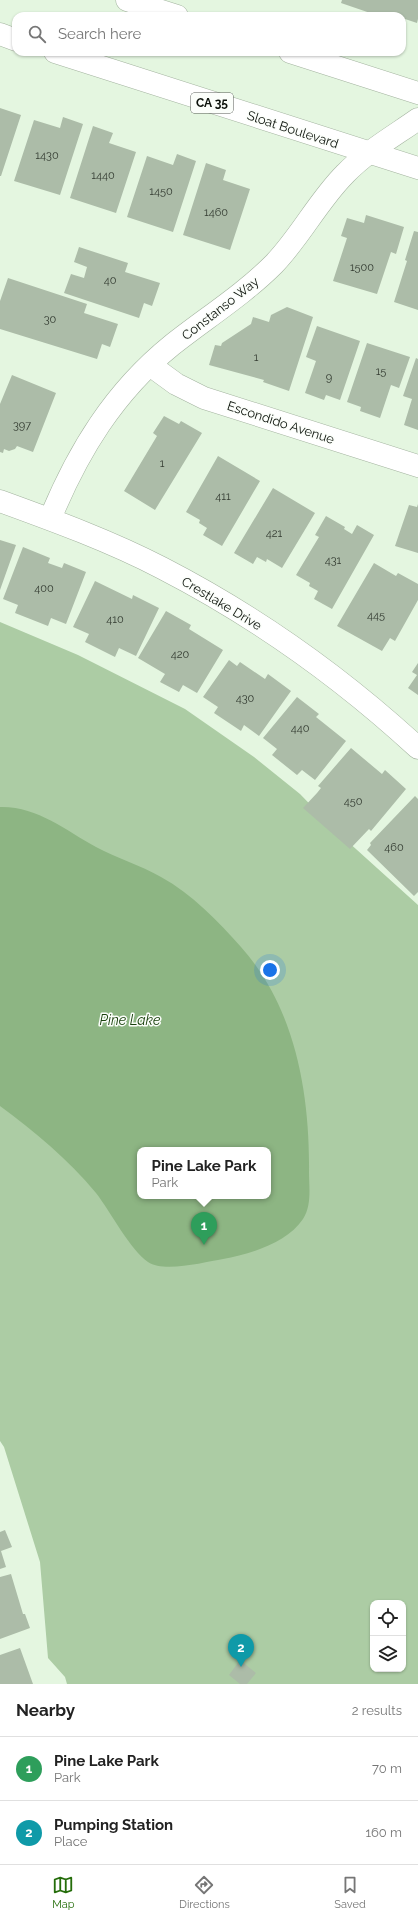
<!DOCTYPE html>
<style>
:root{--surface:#fff;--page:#f6f6f6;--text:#222;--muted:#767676;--line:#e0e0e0;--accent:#256d0b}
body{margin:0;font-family:Raleway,sans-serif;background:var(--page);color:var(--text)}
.controls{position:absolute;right:12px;bottom:12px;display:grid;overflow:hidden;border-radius:8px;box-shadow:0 1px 3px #0004}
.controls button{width:36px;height:36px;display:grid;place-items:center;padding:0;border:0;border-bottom:1px solid var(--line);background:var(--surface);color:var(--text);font:20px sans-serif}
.you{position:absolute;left:270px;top:970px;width:14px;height:14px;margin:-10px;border:3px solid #fff;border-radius:50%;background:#1a73e8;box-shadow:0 0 0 6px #1a73e833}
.badge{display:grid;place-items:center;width:26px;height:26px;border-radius:50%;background:var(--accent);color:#fff;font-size:13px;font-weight:700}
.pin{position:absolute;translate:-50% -33px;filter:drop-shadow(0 1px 2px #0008)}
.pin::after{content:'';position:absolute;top:21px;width:14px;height:12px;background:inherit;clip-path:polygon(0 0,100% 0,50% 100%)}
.popup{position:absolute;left:137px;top:1147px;width:134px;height:52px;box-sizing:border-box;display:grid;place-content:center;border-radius:8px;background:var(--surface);filter:drop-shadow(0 1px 3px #0005);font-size:13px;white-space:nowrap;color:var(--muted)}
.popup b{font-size:15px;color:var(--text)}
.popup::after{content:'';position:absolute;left:50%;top:100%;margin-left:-8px;border:8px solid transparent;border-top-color:var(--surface)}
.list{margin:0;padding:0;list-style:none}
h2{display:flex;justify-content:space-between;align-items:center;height:52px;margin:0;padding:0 16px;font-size:17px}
h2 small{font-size:13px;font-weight:400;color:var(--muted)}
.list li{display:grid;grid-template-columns:26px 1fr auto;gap:12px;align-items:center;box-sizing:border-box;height:64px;padding:0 16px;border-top:1px solid var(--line)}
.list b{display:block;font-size:15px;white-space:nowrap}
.list p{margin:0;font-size:13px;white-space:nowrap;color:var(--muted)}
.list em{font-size:13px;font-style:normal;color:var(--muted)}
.icon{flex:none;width:22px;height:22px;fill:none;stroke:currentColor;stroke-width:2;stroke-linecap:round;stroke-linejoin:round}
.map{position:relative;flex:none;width:418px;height:1684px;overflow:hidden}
.search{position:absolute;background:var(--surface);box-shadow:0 1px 3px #0004;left:12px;right:12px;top:12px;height:44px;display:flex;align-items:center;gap:10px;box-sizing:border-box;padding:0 14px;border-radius:12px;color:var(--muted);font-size:15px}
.sheet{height:180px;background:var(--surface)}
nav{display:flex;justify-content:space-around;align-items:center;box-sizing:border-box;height:56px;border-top:1px solid var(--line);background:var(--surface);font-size:11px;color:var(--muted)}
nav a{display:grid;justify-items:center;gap:2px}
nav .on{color:var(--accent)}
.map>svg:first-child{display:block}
.green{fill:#accca4;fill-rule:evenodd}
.water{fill:#8db583;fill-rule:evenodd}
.building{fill:#acbca8}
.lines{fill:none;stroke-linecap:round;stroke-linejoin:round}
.minor-casing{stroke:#a3b39f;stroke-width:23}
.major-casing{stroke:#a3b39f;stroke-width:23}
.minor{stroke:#fff;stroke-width:22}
.major{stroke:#fff;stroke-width:22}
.labels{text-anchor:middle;stroke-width:3;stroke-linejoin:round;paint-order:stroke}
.number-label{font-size:11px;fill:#343c32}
.shield{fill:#fbfefa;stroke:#545953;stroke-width:1}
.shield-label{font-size:12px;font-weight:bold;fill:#0c120b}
.street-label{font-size:13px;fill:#0c120b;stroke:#fbfefa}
.water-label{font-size:14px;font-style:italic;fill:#1a420e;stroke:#fbfefa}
</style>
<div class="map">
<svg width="418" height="1684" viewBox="0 0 418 1684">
<rect width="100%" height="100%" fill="#e4f6e0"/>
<!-- green -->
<path class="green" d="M0 622 78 655 185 709 254 757 300 794 336 831 418 905V1684H67L65 1677 48 1658 40 1562 4 1447 0 1441ZM140 1150H268V1196H140ZM373 1603H403V1669H373Z"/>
<!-- water -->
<path class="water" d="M0 807C37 806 65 830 96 847 117 858 140 865 161 877 192 894 218 921 241 947 295 1007 310 1093 309 1172 309 1187 312 1205 303 1219 287 1243 250 1254 223 1259 205 1262 164 1273 148 1262 131 1251 110 1211 96 1193 68 1159 35 1132 0 1106ZM140 1150H268V1196H140Z"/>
<!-- building -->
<path class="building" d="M342 0H418V19L417 23 402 18V16L390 14V16H379L341 3Z
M0 108 21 115 1 176H0Z
M63 117 83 124 60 195 14 181 34 120 60 128Z
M93 126 113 133 109 143 136 152 116 213 70 198Z
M177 154 196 161 173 232 127 217 147 156 173 165Z
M206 163 226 170 223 180 250 189 230 250 183 235Z
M366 215 404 227 396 254 391 252 377 294 333 281 347 238 341 236 347 218 364 223Z
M414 231 418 232V310L394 302 407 261 405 260Z
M79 247 128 263 125 272 160 283 152 306 144 303 139 318 64 293 71 274 84 278 87 267 74 262Z
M8 278 87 304 84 313 118 324 110 347 102 344 97 359 0 329V301Z
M287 307 313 317 289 391 263 382 264 380 209 365 215 345 221 346 222 343 251 324 253 317 269 322 271 315Z
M317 326 360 341 340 400 326 395 324 400 305 393 316 361 306 357Z
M367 343 410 357 399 388 391 385 380 418 360 411 361 407 347 402Z
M416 358 418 359V430L404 425 412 399 403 396Z
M12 375 56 393 33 452 17 446 15 449 9 451 4 449 3 453 0 452V404Z
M164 416 179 424 181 421 202 433 155 510 124 491 157 436 153 433Z
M218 456 260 481 222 546 203 535 207 528 199 523 200 520 186 512Z
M273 488 315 513 282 568 267 559 266 562 257 557 253 564 234 553Z
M418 504V553L395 546 409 505 417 507Z
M326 516 345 527 344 529 352 534 357 525 374 535 332 609 314 599 318 591 309 586 310 583 296 575 319 537 315 535Z
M0 540 16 545 0 590Z
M23 547 50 558 48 563 62 568 64 563 86 572 66 624 51 618 48 626 15 613 18 605 3 599Z
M374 563 396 576 398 573 418 584V600L395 641 390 638 382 651 337 626Z
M95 581 132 599 133 595 159 608 136 656 119 648 115 657 85 642 89 634 73 627Z
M166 611 191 625 189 629 223 650 197 693 183 685 179 692 160 682 165 674 138 658Z
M229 660 237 666 240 662 265 679 268 674 291 691 259 736 244 725 241 731 214 713 218 707 203 697Z
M418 663V695L408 688 417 675 412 672Z
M297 697 319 714 316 717 346 741 315 780 302 770 297 775 272 755 277 749 263 738Z
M351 748 382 774 385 770 406 789 371 831 369 829 350 849 303 808 317 793 321 788 318 786Z
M415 796 418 799V892L414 896 367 850 371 845 370 843Z
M5 1530 12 1547 1 1551 6 1567 0 1569V1532Z
M11 1574 23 1614H25L30 1628 0 1639V1577Z
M20 1648 33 1684H0V1655Z
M240 1660 256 1673 247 1684H240L229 1675Z"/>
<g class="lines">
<!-- minor casing -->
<g class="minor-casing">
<path id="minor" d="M150 365 176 384 204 398 418 466
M0 501C55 521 110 541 162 568 255 616 341 677 418 748
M50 519C78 451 114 392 172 345 206 318 243 295 274 264 301 236 318 201 345 174 366 152 394 136 418 119"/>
</g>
<!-- major casing -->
<g class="major-casing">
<path id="major" d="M127 0 177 16
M0 34 16 40
M55 52 418 168
M290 52 418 93"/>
</g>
<!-- minor -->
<use href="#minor" class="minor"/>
<!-- major -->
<use href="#major" class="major"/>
</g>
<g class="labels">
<!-- number labels -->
<g class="number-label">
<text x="47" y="159">1430</text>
<text x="103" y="179">1440</text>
<text x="161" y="195">1450</text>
<text x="216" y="216">1460</text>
<text x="362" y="271">1500</text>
<text x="110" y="284">40</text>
<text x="50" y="323">30</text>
<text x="256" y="361">1</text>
<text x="381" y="375">15</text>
<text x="329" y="381">9</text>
<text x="22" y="429">397</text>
<text x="162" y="467">1</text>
<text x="223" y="500">411</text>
<text x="274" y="537">421</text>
<text x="333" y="564">431</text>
<text x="44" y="592">400</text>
<text x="376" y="619">445</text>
<text x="115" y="623">410</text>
<text x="180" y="658">420</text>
<text x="245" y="702">430</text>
<text x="300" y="732">440</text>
<text x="353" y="805">450</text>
<text x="394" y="851">460</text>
</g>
<!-- shield labels -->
<rect class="shield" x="191" y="93" width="42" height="20" rx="3"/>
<g class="shield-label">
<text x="212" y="107">CA 35</text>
</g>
<!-- street labels -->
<g class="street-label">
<text transform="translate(293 129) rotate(18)" y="5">Sloat Boulevard</text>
<text transform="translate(220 308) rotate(-38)" y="5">Constanso Way</text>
<text transform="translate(281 422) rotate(18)" y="5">Escondido Avenue</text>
<text transform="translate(222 603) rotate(31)" y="5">Crestlake Drive</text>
</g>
<!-- water labels -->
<g class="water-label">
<text x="130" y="1025">Pine Lake</text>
</g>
</g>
</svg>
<div class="controls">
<button><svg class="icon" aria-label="locate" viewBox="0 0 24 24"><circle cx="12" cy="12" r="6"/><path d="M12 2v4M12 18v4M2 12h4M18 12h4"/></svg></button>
<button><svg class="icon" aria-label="layers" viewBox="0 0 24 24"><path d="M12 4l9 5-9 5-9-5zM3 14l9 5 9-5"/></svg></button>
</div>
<div class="you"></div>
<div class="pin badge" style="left:204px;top:1245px;background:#2e9e5b">1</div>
<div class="popup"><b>Pine Lake Park</b>Park</div>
<div class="pin badge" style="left:241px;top:1667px;background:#0f9aa8">2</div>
<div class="search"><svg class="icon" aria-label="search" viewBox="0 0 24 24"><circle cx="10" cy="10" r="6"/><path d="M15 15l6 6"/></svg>Search here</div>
</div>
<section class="sheet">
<h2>Nearby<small>2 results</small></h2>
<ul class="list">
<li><span class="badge" style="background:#2e9e5b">1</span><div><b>Pine Lake Park</b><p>Park</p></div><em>70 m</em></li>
<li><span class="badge" style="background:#0f9aa8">2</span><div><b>Pumping Station</b><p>Place</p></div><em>160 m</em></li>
</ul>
</section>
<nav>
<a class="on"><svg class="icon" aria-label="map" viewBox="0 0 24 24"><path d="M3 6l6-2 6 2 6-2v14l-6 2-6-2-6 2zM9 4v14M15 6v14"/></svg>Map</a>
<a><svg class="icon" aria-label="directions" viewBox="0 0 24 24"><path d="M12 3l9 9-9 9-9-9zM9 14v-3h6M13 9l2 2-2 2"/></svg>Directions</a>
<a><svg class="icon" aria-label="saved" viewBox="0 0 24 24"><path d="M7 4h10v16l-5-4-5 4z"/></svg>Saved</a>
</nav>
